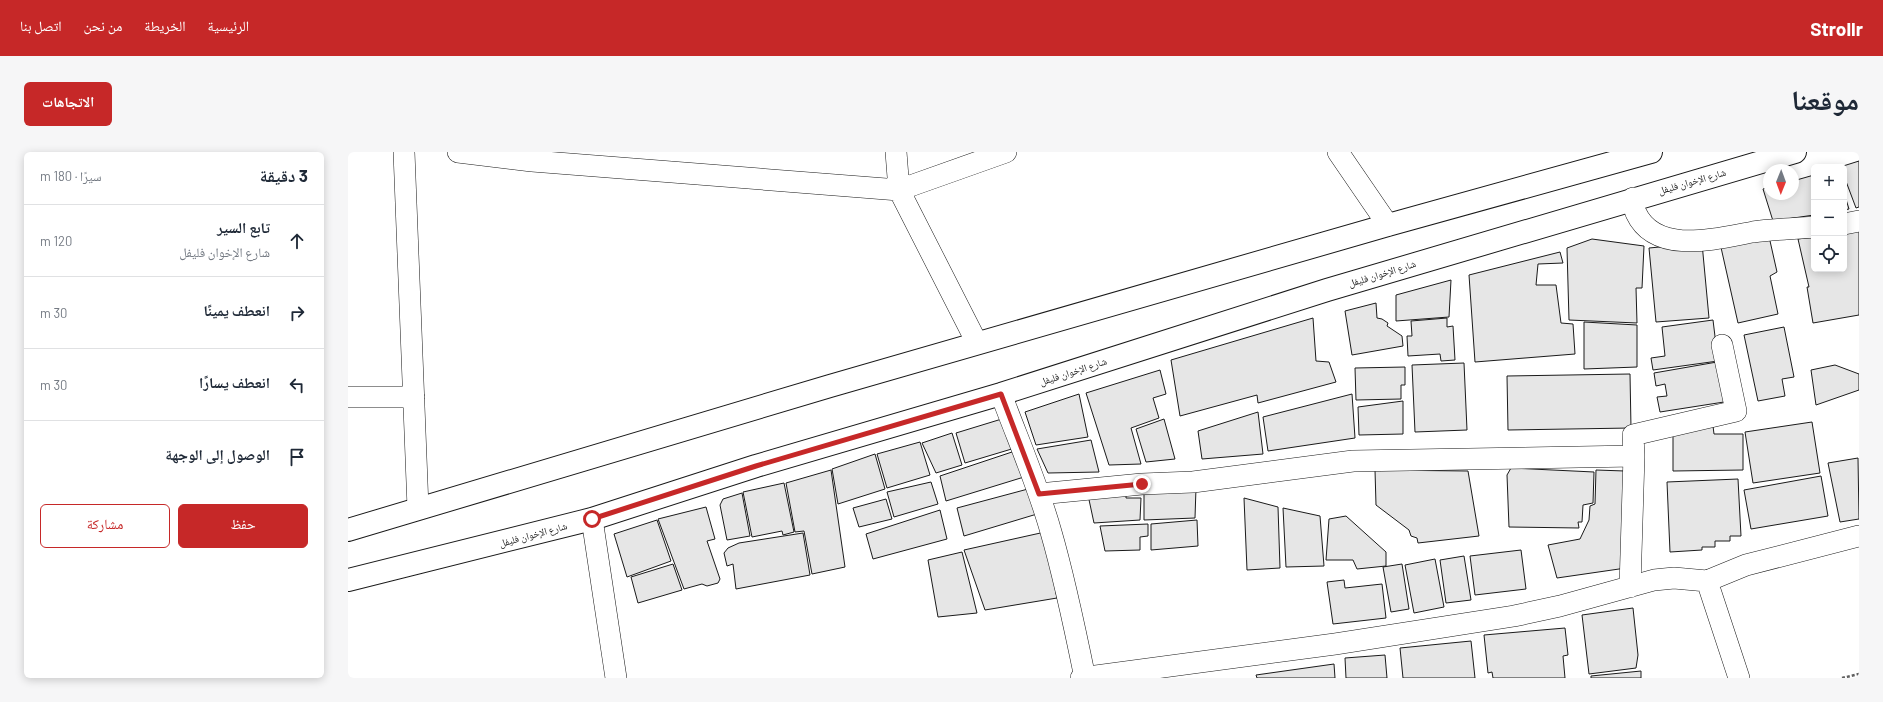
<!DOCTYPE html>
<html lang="ar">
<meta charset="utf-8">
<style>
:root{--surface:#fff;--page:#f6f6f7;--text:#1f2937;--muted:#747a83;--line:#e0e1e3;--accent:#c62828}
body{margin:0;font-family:Barlow,"Noto Naskh Arabic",sans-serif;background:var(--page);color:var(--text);direction:rtl}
.controls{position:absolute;right:12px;top:12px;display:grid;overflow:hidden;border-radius:6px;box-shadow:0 2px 10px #0003}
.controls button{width:36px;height:36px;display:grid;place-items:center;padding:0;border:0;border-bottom:1px solid var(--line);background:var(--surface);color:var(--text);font:20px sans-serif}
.compass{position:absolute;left:1415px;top:12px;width:36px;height:36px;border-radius:50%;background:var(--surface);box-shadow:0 2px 10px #0003;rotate:181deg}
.stop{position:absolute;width:12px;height:12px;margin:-9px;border:3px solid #c62828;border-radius:50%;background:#fff}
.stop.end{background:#c62828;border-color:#fff;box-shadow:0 1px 4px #0008}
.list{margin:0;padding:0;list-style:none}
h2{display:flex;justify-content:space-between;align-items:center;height:52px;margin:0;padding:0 16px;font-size:17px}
h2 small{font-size:13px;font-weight:400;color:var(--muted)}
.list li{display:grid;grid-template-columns:26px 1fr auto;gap:12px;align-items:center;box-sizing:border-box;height:72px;padding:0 16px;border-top:1px solid var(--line)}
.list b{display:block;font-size:15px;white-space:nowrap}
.list p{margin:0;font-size:13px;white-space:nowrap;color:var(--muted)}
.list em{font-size:13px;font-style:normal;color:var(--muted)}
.actions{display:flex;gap:8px;padding:12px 16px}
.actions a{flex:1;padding:9px 0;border:1px solid var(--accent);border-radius:6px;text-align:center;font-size:14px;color:var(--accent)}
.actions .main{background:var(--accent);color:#fff}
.icon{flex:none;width:22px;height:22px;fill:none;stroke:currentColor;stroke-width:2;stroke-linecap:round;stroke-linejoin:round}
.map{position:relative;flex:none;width:1511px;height:526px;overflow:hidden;direction:ltr;border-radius:6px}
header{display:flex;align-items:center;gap:24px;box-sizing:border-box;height:56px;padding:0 20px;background:var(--accent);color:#fff}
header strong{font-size:19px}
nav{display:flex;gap:22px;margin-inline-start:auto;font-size:14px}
.intro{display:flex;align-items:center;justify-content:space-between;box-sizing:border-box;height:96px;padding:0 24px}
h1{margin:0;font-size:28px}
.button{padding:10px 18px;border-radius:6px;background:var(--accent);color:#fff;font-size:14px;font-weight:700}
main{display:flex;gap:24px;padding:0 24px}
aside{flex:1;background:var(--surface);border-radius:6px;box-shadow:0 2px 10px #0003}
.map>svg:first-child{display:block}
.building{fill:#e6e6e6;stroke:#1a1a1a}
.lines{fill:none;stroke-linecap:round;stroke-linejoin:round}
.minor-casing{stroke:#1a1a1a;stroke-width:22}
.primary-casing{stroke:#1a1a1a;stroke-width:24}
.path{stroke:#5f5f5f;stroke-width:2.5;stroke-dasharray:3 2;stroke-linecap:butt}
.minor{stroke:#fff;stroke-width:21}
.primary{stroke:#fff;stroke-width:22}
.route{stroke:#c62828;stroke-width:5}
.labels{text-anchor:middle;stroke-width:3;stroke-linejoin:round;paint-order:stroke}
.street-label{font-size:10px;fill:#1a1a1a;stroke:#fff}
</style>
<header>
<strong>Strollr</strong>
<nav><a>الرئيسية</a><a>الخريطة</a><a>من نحن</a><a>اتصل بنا</a></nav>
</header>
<div class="intro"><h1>موقعنا</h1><a class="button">الاتجاهات</a></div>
<main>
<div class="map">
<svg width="1511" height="526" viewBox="0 0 1511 526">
<rect width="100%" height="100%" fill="#fff"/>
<!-- building -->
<path class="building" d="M1511 9V55L1508 56 1496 24V15H1492Z
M1466 23V63L1425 69 1415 37 1421 35V42H1445V29Z
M1496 41 1501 57 1496 58Z
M1511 76V163L1465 171 1459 135H1461L1450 87 1466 85V117H1496V79Z
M1420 80 1429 120 1422 124 1430 162 1390 171 1372 91Z
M1244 87 1296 94 1294 136H1288L1289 171 1221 168 1219 96Z
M1354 91 1361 166 1308 170 1301 96Z
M1212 100 1215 111 1190 112 1188 133H1208L1213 171 1225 172 1227 202 1127 210 1121 123Z
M1103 128 1101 165 1048 169V143Z
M1028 151 1029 166 1034 167 1040 171 1039 174 1054 184 1055 194 1004 203 997 159Z
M965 166 968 209 981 210 988 230 910 251 909 243 832 264 823 208Z
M1099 166V175L1105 174 1107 208 1093 209 1092 202 1060 204 1059 184H1064L1063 169Z
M1365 168 1370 209 1305 218 1303 206 1317 204 1314 175Z
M1236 170 1289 173V215L1236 217Z
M1436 175 1446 225 1434 227 1437 244 1410 249 1396 183Z
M1369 210 1376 250 1312 260 1309 245 1319 244 1317 232 1308 234 1306 221Z
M1116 211 1119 278 1067 280 1064 213Z
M1487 213 1511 222V238L1468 253 1463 218Z
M1057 215V233H1053V247L1008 248 1007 216Z
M812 218 818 242 805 246 811 266 783 276 793 312 761 313 738 241Z
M1282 222 1283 276 1160 278 1159 224Z
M731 242 740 285 688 293 677 260Z
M1004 242 1007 286 920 299 915 265Z
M1055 249V282L1011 283 1010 255Z
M910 260 915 302 854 307 850 279Z
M657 266 667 296 617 311 608 281Z
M816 267 827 307 798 310 788 277Z
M1464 270 1472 321 1405 331 1397 280Z
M1365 274 1366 282H1395V318L1325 319V275Z
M604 281 614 313 588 321 574 291Z
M743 288 751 320 700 321 689 297Z
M572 290 582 323 539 336 529 302Z
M667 299 676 325 598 349 592 324Z
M527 302 537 337 490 352 484 317Z
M1510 306 1511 367 1492 370 1480 311Z
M1163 316 1246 320 1245 351 1235 353 1234 370H1230L1231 376 1161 375 1159 323Z
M483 318 497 415 464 422 456 379 447 380 438 331Z
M1027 318 1120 319 1131 384 1070 391 1069 386 1063 384 1061 378 1028 353Z
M1248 318 1277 319 1278 416 1209 426 1200 393 1232 387 1241 368 1242 354 1247 352Z
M1473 324 1480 364 1403 377 1396 338Z
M1390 327 1393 384H1382V389H1367V395H1354V398L1322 400 1319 330Z
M583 330 590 352 546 365 539 340Z
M436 331 446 380 435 383 434 379 404 385 395 340Z
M848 336 847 366 796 368V340Z
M680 337 689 362 616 384 609 356Z
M778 338V346H793L792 368 746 371 740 343Z
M394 341 402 384 379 388 372 353 375 347Z
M896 346 930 355 932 416 899 418Z
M538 347 544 367 511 375 505 356Z
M358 355 367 387 359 389 372 427 370 431 359 434 354 432 336 437 310 367Z
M935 356 972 364 976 414 938 415Z
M592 358 599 387 525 407 518 382Z
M998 364 1038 400V414L1009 417 1005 408H978L981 367Z
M309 368 323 409 279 425 266 382Z
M849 368 850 394 803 398V372Z
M800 372V384L792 385V398L757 399 752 374Z
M697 380 709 446 637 458 616 398Z
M455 381 462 423 388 437 385 412 379 414 376 401 380 396 391 391Z
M1173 398 1178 437 1127 443 1122 404Z
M614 400 629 461 590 465 580 408Z
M1116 404 1123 448 1098 451 1092 408Z
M1087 407 1096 455 1066 461 1057 413Z
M325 412 334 438 290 451 283 425Z
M1054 412 1061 457 1043 460 1035 415Z
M996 428 997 436 1034 432 1038 466 985 472 979 430Z
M1285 456 1290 503 1288 516 1241 522 1234 463Z
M1217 476 1220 503 1215 504 1217 526H1145L1144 520 1140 521 1136 483Z
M1123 489 1127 526H1055L1052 496Z
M1037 503 1039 526H998L997 506Z
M986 512 987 526H909L908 523Z
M1293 519V526H1243V524Z"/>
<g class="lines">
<!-- minor casing -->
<g class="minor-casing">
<path id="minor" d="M56 0 70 356
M110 0 184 9 551 38 629 191
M548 0 551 38 658 0
M990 0 1040 73
M1285 46C1286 51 1286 57 1288 61 1308 104 1371 86 1405 80 1425 77 1446 77 1466 75
M1496 72 1511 69
M653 242C670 288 690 333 703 380 717 428 727 477 737 526
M0 245H66
M1286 304 1285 283 1388 259 1374 193
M691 342 794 332 845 330 1005 309 1286 304 1282 435
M244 367 268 526
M1359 429 1391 526
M733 526 987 492 1166 464 1212 454 1306 428 1326 426 1359 429 1398 413 1511 384"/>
</g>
<!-- primary casing -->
<g class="primary-casing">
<path id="primary" d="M0 378 482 234 1040 73 1303 0
M0 428 244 367 408 314 653 242 979 138 1447 0"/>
</g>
<!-- path -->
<path class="path" d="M1494 526 1511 522"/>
<!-- minor -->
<use href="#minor" class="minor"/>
<!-- primary -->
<use href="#primary" class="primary"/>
</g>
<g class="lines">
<!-- route -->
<path class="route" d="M244 367 408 314 653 242 691 342 794 332"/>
</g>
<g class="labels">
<!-- street labels -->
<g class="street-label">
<text transform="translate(1344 29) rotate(-16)" y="4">شارع الإخوان فليفل</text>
<text transform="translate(1034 121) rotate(-17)" y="4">شارع الإخوان فليفل</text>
<text transform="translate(725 219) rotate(-18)" y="4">شارع الإخوان فليفل</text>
<text transform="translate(185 382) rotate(-15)" y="4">شارع الإخوان فليفل</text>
</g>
</g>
</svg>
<div class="controls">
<button>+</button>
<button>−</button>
<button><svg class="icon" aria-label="locate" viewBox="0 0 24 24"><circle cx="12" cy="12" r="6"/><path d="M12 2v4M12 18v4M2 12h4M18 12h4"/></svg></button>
</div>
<svg class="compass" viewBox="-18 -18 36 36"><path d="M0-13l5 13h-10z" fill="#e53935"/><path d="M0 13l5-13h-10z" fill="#747a83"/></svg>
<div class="stop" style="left:244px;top:367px"></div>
<div class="stop end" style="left:794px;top:332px"></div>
</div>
<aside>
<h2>3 دقيقة<small>سيرًا · 180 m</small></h2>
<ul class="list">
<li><svg class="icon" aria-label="ahead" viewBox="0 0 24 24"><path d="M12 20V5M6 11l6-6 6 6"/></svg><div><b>تابع السير</b><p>شارع الإخوان فليفل</p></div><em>120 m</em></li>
<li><svg class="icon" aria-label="right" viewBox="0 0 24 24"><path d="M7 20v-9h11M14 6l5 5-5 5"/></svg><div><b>انعطف يمينًا</b></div><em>30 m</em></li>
<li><svg class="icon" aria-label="left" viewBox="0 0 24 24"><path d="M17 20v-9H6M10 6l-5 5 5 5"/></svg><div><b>انعطف يسارًا</b></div><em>30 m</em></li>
<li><svg class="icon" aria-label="arrive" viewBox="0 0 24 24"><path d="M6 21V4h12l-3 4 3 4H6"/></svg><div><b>الوصول إلى الوجهة</b></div></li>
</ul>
<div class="actions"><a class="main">حفظ</a><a>مشاركة</a></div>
</aside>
</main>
